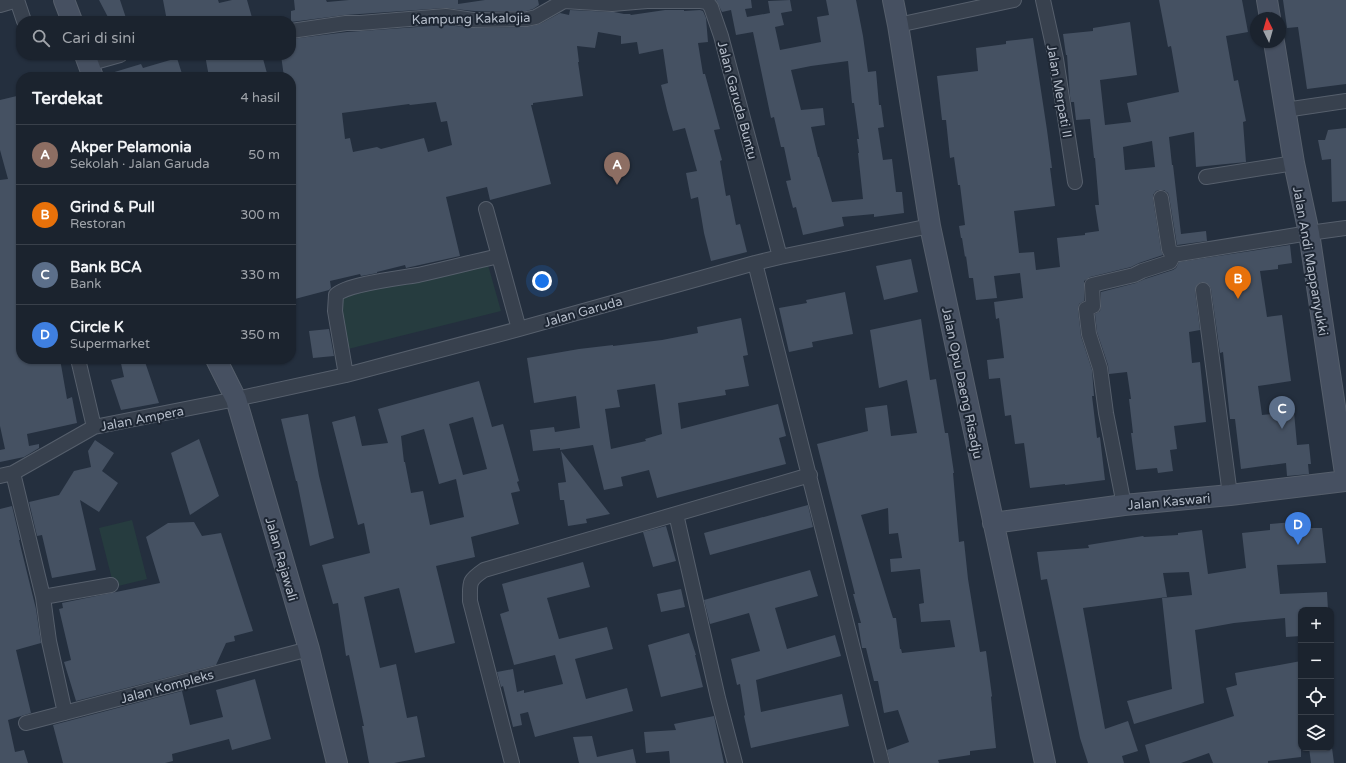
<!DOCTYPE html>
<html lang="id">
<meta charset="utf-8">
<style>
:root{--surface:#1b232e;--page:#242b36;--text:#f1f3f6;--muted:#a0a4aa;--line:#39404a;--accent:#8ab4f8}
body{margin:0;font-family:"Varela Round",sans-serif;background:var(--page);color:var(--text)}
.controls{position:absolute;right:12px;bottom:12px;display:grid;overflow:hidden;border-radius:8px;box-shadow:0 1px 3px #0004}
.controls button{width:36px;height:36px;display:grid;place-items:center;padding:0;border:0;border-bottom:1px solid var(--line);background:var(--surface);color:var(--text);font:20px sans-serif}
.compass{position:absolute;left:1250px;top:12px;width:36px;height:36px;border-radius:50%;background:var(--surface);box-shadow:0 1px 3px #0004;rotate:355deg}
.you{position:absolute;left:542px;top:281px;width:14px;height:14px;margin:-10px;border:3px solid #fff;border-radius:50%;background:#1a73e8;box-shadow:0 0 0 6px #1a73e833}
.badge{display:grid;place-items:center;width:26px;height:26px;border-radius:50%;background:var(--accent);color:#fff;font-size:13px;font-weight:700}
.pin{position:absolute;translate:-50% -33px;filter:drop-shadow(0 1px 2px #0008)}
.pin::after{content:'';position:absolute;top:21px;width:14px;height:12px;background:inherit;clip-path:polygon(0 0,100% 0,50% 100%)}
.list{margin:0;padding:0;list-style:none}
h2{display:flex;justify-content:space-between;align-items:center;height:52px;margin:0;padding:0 16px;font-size:17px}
h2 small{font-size:13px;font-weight:400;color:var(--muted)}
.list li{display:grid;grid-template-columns:26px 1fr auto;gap:12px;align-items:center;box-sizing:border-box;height:60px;padding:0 16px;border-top:1px solid var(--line)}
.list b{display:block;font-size:15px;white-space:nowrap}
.list p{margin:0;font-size:13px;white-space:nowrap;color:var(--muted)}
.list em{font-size:13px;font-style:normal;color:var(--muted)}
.icon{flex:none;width:22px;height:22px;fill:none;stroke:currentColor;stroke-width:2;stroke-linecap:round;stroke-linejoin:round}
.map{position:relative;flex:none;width:1346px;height:763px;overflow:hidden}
.search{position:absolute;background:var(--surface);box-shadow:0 1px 3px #0004;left:16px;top:16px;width:280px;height:44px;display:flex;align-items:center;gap:10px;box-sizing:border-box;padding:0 14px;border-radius:16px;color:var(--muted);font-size:15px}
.panel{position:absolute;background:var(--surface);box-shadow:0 1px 3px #0004;left:16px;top:72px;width:280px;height:292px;border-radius:16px}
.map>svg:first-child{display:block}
.green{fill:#263c3f}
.building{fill:#455162;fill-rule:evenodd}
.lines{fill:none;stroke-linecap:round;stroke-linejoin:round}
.street-casing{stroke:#565f6c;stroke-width:16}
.secondary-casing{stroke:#565f6c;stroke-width:22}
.street{stroke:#38414e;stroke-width:14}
.secondary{stroke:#465061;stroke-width:20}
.labels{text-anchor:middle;stroke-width:4;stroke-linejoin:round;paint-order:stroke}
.street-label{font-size:13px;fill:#b4bcc9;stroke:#1d2633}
</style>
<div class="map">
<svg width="1346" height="763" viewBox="0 0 1346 763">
<rect width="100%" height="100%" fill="#242f3e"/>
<!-- green -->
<path class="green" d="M488 265 501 311 348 349 342 316 341 296Z
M132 520 147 579 114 587 99 528Z"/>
<!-- building -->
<path class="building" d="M99 0H120L127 21H110Z
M163 0H218L219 3 232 0H247L253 21H167Z
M294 0H326L327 2 349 0H458V4L485 0H538L539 5 533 9 526 11H474L445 8 360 14 345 15 291 22V11L295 10Z
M716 0H751L752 8 745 9 747 17 770 13 768 1 790 0 792 11 781 13 784 25 775 27 780 50 821 42 817 17 829 15 826 0H856L863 36 868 72 876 71 879 105H881L884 127 878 128 883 160 892 159 896 192H902L904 213 874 217V214L842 217 844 226 803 235 796 207 793 208 786 181 791 180 784 147H781L774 117 771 118 753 32 736 35 731 10 722 12ZM848 61 852 103H854L859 139H857L859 153H858L863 199 832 202 819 157H818L811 127 825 125 823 108 801 110 791 70 811 66Z
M1159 0H1242L1248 32 1226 36 1234 81 1238 80 1246 121 1243 122 1246 162 1196 167 1194 132 1169 137 1172 165H1173L1181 234 1206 231 1207 241 1177 245 1169 196 1168 193 1164 190H1159L1156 191 1153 195V199L1161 250 1163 255 1139 263 1131 267 1090 277 1084 281V301L1079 304 1078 310 1081 336 1092 370 1094 396H1092L1097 438 1100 437 1105 480 1065 485V484L1030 488 1024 443 1015 444 1011 415 1005 416 1000 378 989 379 987 360 1004 358 999 318 996 319 994 302 1023 298 1020 273 994 276 997 298 976 300 973 278H969L966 256 965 257 962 238H961L959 226 965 225 960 185H958L954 157 950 158 946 120H942L937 76 978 71 976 48 1006 44V41L1033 38 1047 130 1052 168H1050L1055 206 1014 211 1019 253 1034 252 1036 270 1060 267 1057 238 1085 235V233L1099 231 1095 205H1099L1095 158H1094L1090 119 1076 120 1074 102H1071L1070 96 1067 55H1066L1063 34 1093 31V28L1130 22 1137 75 1100 80 1105 125 1131 122 1127 103 1179 92 1171 46 1168 47ZM1152 141 1155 167 1125 170 1123 147Z
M1283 0H1346V84L1307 89 1298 27 1287 28Z
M570 10 614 12 624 14H630L631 15 665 10H684V11L700 10 703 11 706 18 708 42 698 43 703 74H705L720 129 714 130 722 160 720 161 726 196 730 195 736 225 740 224 747 252 711 261 704 233 698 197 691 199 686 173 697 171 685 128 673 131 667 110 661 85 668 83 663 49 639 54 637 42 621 44V36L598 32 595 48 577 46 579 62H578L583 96 533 103V105H531L551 184 490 200 487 187 446 197 460 256 406 268 405 265 377 272V273L361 276 360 274 330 281 331 288 329 290 291 300V137L295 136 291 110V77H284L281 55H291V39L347 32 361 31 446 25 473 28 527 27 540 24 560 13 569 15ZM436 102 441 122 447 121 452 145 428 152 424 138 381 149 377 147 353 152 350 138 345 139 342 113 409 104 410 105Z
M205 55H262L268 77H209Z
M177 58 183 77H108V74L141 64 143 68Z
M21 95V359H60L67 399 72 397 77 423 27 434 29 446 39 444V448L24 457 0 462V450L5 449 0 426V180L8 179 0 150V100Z
M1346 128V201L1332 202 1331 159 1322 160 1318 140H1325L1328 130Z
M1290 245 1292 263 1278 265V269L1260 271 1267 317 1282 315 1291 381 1258 386 1262 415 1294 412 1297 445 1309 444 1311 464H1308L1309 474 1287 476 1286 463 1241 469 1235 419H1230L1223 352 1220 353 1211 289 1209 285 1202 282 1198 284 1195 291 1200 330 1189 332 1192 363 1200 362 1206 422 1174 426 1177 449 1170 450 1173 471 1158 473 1157 468 1136 470 1131 433H1133L1129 399H1131L1127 372 1109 374 1108 365 1097 332 1095 314 1100 311 1101 306V292L1136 283 1145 279 1173 270 1176 268 1179 262Z
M911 259 918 292 884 300 876 266Z
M845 292 853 334 812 342 813 347 789 352 779 308 807 303 806 300Z
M741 318 748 355 743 356 749 386 725 390 726 395 678 403 681 429 778 404 786 436 779 438 786 464 657 498 649 470 621 477 623 486 604 490 593 445 560 450V448L533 451 530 430 554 427 555 432 580 428 576 396 534 403 527 358 579 349 613 345V346L662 340 698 333 697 327ZM655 384 662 434 645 439 646 441 611 449 605 409 620 407 617 390Z
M921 319 930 380 936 379 945 433H948L954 473H953L959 542 964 541 968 579 980 652 986 651 992 696 991 697 996 748 970 751V755L938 760 939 763H890L887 750 909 742 898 710 884 713 878 681H874L866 648H862L858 623H861L853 594H855L817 444 868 431 865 408 887 405 891 436 917 433 907 380 879 388 870 330ZM888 508 889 534 898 533 902 558 890 559 891 572 920 569 924 603 919 604 921 622 950 620 955 647 902 653 901 649H900L896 618H893L861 515Z
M329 329 334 356 313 358 309 331Z
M120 359H144L159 403 121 410 111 380 124 377Z
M479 381 492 427 503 424 519 481 517 482 520 491 511 493 519 524 471 537 475 557 436 566 455 643 415 653 399 588 364 597 380 668 396 664 407 718 417 716 425 757 394 763H369L362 726H364L349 655 346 656 338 603 333 604 322 565 370 553 364 523 358 525 332 422 355 416 362 446 388 443 378 409ZM473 417 487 469 463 475 449 424ZM424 429 439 484 456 479 464 517 430 525 423 491 411 493 405 462H404L401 436Z
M308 414 319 476 334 538 310 546 297 481H296L281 419Z
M199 439 219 496 190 515 171 453Z
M95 440 114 453 102 471 118 483 99 512 80 500 96 570 52 578 42 535 37 536 29 502 59 495 74 471 91 467 88 451Z
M561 451 610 514 586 519 587 523 568 526 564 500H560L558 483 566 482Z
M808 505 813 527 710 555 704 533Z
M12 506 20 540H19L36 609 41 643 16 650 31 713 8 720 15 752 24 750 28 763H0V509Z
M194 522 202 536 221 533 253 631 234 636 235 641 226 643 216 665 76 701 64 662 71 660 59 609 63 608 62 603 160 583 146 537 168 523Z
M1293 522V528H1322L1326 563 1277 565 1280 594 1327 592 1328 610H1301V636L1286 637 1285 618 1234 623 1195 630 1204 703 1134 724 1127 701 1172 689 1162 598 1192 595 1189 572 1163 573 1167 597 1083 608 1105 729 1128 721 1138 751 1122 756 1124 763H1088L1080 738 1047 579 1041 580 1037 552 1089 548 1088 545 1143 536 1144 537 1178 535V533L1202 530 1208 574 1246 568 1242 533 1270 530V524Z
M666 526 676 561 653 567 643 532Z
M583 562 590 587 547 598 559 639 607 627 613 649 575 659 586 699 627 688 633 711 535 737 528 712 520 714 522 725 513 727 503 686 501 687 497 672 513 669 517 692 524 690V693L563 684 555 655 514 665 500 614 509 611 502 584Z
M810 570 818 596 775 608 787 649 835 635 841 656 756 680 761 712 842 694 849 726 751 748 744 716 745 715 740 684 737 685 731 659 760 651 749 613 710 624 704 600Z
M681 589 685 607 661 612 657 594Z
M689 633 696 655H695L703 687 661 697 648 645Z
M1301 661V757L1268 761V763H1213L1209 753 1181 763H1150L1145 745 1234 716 1226 688 1237 685 1235 673Z
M255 679 271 739 232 750 229 739 172 754 173 761 165 763H63L53 725 182 691 190 725 223 717 216 690Z
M714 716 724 763H670L669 751 646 753 644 732 676 730 674 724Z
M592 736 597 757 633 749 636 763H579L573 737Z
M1309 748H1332L1334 763H1311Z"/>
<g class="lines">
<!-- street casing -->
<g class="street-casing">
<path id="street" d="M17 0 24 21
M1043 0 1056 59 1075 182
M0 5 17 0
M898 25 1014 0
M291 31 346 23H360L446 16 473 20 527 19 536 17 564 1 612 4 647 1H701L707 2 711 7 721 36 780 257
M88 64 120 55
M1285 110 1346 101
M1206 177 1294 163
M1161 198 1169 249 1171 253 1179 254 1309 233 1346 228
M486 209 519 329
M755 263 882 763
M1203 290 1230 495
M78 359 94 427 236 399 346 375 519 329 755 263 780 257 930 226
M346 375 335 311 336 295C347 284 401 278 418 275 445 269 472 262 499 256
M13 473 43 597 49 641 65 713
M0 476 13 473 94 427
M1124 505 1106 413 1100 368 1089 334 1086 309 1093 306 1092 285 1134 275 1142 271 1170 262 1174 254
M676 514 718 698 735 763
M43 597 111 585
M26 723 309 649
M512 763 470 601C470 582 468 581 484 570L810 475"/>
</g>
<!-- secondary casing -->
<g class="secondary-casing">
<path id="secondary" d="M64 0 72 21
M893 0 898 25 930 226 1045 763
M1267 0 1270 18
M1274 42 1294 163 1309 233 1346 480
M85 55 93 77
M216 359 236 399 309 649 337 763
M993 523 1124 505 1230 495 1346 481"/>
</g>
<!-- street -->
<use href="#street" class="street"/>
<!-- secondary -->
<use href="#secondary" class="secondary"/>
</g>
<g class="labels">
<!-- street labels -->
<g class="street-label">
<text transform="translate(471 18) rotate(-1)" y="5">Kampung Kakalojia</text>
<text transform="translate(1060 91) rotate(80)" y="5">Jalan Merpati II</text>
<text transform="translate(738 100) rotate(75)" y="5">Jalan Garuda Buntu</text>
<text transform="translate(1311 261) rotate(80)" y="5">Jalan Andi Mappanyukki</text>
<text transform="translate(583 311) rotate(-16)" y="5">Jalan Garuda</text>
<text transform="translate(963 383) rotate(78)" y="5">Jalan Opu Daeng Risadju</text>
<text transform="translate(142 418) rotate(-11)" y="5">Jalan Ampera</text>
<text transform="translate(1169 501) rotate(-5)" y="5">Jalan Kaswari</text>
<text transform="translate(282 559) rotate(74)" y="5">Jalan Rajawali</text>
<text transform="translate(167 686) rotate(-15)" y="5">Jalan Kompleks</text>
</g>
</g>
</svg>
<div class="controls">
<button>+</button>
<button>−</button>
<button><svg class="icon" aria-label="locate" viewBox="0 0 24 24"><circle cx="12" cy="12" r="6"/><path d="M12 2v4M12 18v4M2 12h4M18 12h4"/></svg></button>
<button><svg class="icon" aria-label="layers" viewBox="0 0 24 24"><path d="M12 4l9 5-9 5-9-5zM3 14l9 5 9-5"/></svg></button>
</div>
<svg class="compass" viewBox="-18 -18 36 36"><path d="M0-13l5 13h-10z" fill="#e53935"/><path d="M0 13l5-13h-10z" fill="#a0a4aa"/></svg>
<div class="you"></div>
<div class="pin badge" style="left:617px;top:185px;background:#8d6e63">A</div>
<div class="pin badge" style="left:1238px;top:299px;background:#e8710a">B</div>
<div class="pin badge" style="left:1282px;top:429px;background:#5c6f8a">C</div>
<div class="pin badge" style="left:1298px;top:545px;background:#3f7fe0">D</div>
<div class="search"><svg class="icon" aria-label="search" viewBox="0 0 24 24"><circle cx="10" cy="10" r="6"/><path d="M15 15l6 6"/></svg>Cari di sini</div>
<section class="panel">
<h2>Terdekat<small>4 hasil</small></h2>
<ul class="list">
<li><span class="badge" style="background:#8d6e63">A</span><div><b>Akper Pelamonia</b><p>Sekolah · Jalan Garuda</p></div><em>50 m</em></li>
<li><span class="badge" style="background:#e8710a">B</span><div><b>Grind &amp; Pull</b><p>Restoran</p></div><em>300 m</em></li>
<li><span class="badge" style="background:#5c6f8a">C</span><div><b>Bank BCA</b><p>Bank</p></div><em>330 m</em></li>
<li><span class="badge" style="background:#3f7fe0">D</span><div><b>Circle K</b><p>Supermarket</p></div><em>350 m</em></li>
</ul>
</section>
</div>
